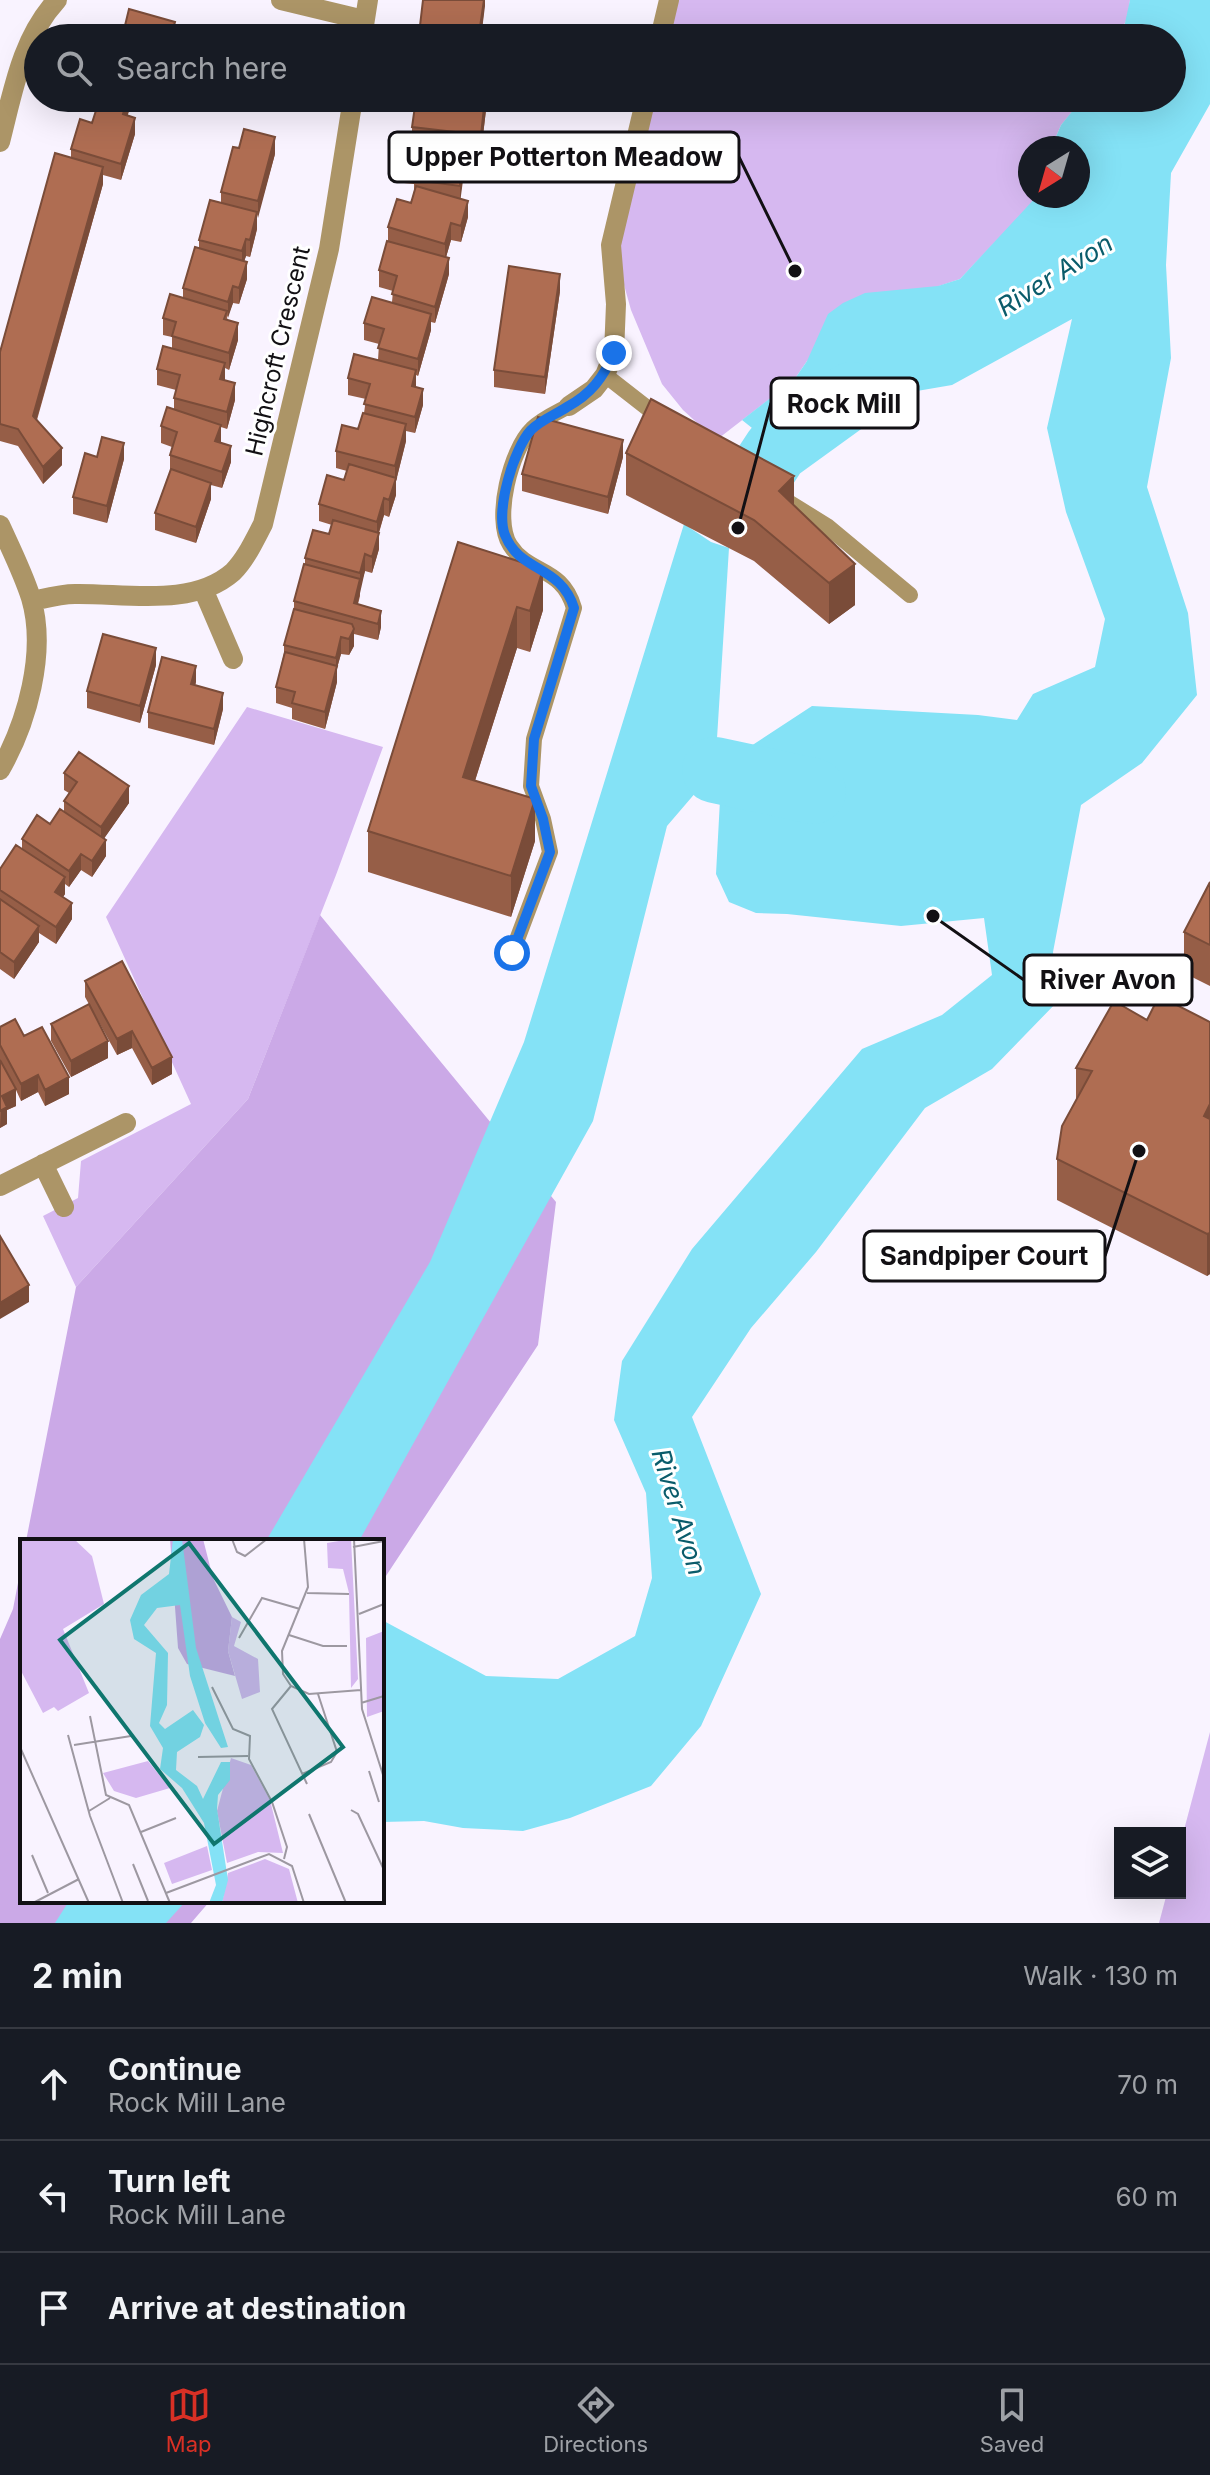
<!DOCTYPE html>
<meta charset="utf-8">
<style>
:root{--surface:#171b24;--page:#242831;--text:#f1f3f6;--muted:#9ea1a6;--line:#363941;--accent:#d93025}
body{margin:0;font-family:Inter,sans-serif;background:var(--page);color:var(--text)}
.controls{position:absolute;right:24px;bottom:24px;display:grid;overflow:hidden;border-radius:0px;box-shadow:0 8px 32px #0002}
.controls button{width:72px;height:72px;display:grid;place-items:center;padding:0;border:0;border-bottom:2px solid var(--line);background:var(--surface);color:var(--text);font:40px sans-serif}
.compass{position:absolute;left:1018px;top:136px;width:72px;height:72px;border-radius:50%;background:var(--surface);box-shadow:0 8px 32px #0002;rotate:217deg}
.stop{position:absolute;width:24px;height:24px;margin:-18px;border:6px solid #1a73e8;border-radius:50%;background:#fff}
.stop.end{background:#1a73e8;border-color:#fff;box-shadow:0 2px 8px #0008}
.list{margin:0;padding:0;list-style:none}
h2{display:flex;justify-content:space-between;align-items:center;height:104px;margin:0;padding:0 32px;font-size:34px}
h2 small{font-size:26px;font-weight:400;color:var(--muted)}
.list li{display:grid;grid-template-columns:52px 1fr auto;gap:24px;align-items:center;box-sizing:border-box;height:112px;padding:0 32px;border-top:2px solid var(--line)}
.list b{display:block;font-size:30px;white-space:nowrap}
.list p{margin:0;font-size:26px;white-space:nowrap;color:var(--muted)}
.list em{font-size:26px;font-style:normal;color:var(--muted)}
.icon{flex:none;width:44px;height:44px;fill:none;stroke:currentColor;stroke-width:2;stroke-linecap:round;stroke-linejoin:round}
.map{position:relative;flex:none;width:1210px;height:1923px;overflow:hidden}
.search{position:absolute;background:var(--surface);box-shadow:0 8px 32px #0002;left:24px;right:24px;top:24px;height:88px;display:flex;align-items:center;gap:20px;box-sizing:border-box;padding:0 28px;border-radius:44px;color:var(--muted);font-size:30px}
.sheet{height:440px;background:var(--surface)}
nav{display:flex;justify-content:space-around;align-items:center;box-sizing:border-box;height:112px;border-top:2px solid var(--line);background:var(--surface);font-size:22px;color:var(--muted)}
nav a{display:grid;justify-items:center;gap:4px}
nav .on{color:var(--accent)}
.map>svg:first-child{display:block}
.green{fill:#d6b8f0}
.forest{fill:#cba9e7}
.water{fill:#84e2f6}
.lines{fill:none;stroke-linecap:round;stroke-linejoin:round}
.river{stroke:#84e2f6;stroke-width:66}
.lane{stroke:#ac9567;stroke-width:16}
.street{stroke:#ac9567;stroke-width:20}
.wall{fill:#965e47}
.shaded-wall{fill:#7a4c39}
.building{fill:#af6d52;stroke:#7a4c39;stroke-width:2}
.route{stroke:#1a73e8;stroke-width:10}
.labels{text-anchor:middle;stroke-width:6;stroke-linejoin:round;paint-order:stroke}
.street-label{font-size:24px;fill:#121014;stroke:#fff}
.water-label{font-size:26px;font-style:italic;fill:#0a5c6b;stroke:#fff}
.inset-road{fill:none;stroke:#9d98a1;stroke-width:2}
.view{fill:#0f766e;fill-opacity:0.15;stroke:#0f766e;stroke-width:4}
.inset-edge{fill:none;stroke:#121014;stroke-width:4}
.leader{fill:none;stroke:#121014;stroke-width:3}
.callout-dot{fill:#121014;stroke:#fff;stroke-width:3}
.callout{fill:#fff;stroke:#121014;stroke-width:3}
.callout-label{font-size:26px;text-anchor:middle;font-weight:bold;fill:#121014}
</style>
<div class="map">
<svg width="1210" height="1923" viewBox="0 0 1210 1923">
<rect width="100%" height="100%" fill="#f9f3ff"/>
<!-- green -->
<path class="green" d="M677 0H1130L1128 17 1117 38H666Z
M652 98H1084L1061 125 1051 148H1030V196H1037L1036 199 960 279 939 286 807 361 794 380 719 438 705 430 683 410 662 384 631 310 621 274 618 242Z
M247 707 383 747 336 875 248 1099 76 1287 43 1216 78 1198 81 1161 191 1104 106 917Z
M1210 1732V1923H1159L1167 1893H1180V1845Z"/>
<!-- forest -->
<path class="forest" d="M320 915 556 1202 538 1345 382 1582V1541H26L76 1287 248 1099Z
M22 1562V1901H210L191 1923H0V1639L13 1609Z"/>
<!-- water -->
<path class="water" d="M1130 0H1210V104L1171 173 1166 265 1171 358 1147 487 1188 613 1197 695 1142 763 1081 805 1053 952 1058 1001 992 1069 925 1108 816 1252 751 1328 692 1417 761 1594 701 1726 651 1786 570 1818 523 1831 463 1828 424 1821 382 1822V1620L486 1676 558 1679 635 1636 652 1578 646 1493 614 1420 622 1361 692 1249 862 1049 942 1015 992 975 984 918 901 926 787 914 756 913 729 902 716 874 720 800 728 761 812 706 978 715 1017 720 1033 694 1095 667 1105 619 1066 512 1047 428 1072 319 952 385 876 398 808 448 796 463 742 420 794 380 807 361 828 314 843 303 865 293 938 286 960 279 1037 196H1078V148H1051L1061 125 1083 98H1172V38H1118L1123 32Z
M684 524 711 542 729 548 715 770 667 826 593 1121 359 1541H266L430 1262 524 1042Z
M69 1901H186L166 1923H55Z"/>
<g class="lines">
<!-- river -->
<path class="river" d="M755 482 776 450 852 395
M715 770 813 791"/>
<!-- lane -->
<path class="lane" d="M605 375 664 421
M777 495 827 526 910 595
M512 953 550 852 543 819 531 786 534 739 574 608C562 566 529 575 510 545 493 519 511 449 532 429 542 419 556 413 569 406"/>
<!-- street -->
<path class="street" d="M281 0 364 20
M362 38 368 0
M660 38 669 0
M0 142C13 92 21 39 57 0
M569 406 594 389 605 375 614 353 616 304 611 245 646 98
M0 525C11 549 23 573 31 598 47 652 27 723 0 770
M203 589 233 659
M32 601C46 598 61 594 75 594 125 593 192 608 233 572 246 559 254 541 263 524L329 249 353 98
M43 1164 64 1207
M0 1186 126 1123"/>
</g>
<!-- wall -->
<path class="wall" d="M485 0 481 38H419L420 26Z
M129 98V111L127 115 135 134 121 180 103 175V184L37 420 62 465 43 484 18 446 0 441V352L71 158V149L92 123Z
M196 98H251L247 112Z
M486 110 481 152 466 150 460 199 468 217 461 242 451 240 446 257 449 274 435 323 431 322V330L418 376 416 375V387L423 405 415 433 406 431V441L396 481V495L389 517 384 515 379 533V549L372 573 365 571 360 587V596L358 604 381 627 378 640 354 634V646L349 655 341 654 337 668V682L325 729 292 719V708L276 703V687L284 653V645L294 609V601L305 565V558L329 534 332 525 319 521V504L344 480 347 471 336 468V451L358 429 364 413 366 399 348 395V378L378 360 379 344 364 340V323L392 302 393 291 379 287V270L388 242V227L411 203 414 191V184L404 183V167L412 134V127Z
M275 154 257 218V229L250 257 246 256 244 261 247 279 239 304 233 303 227 318 238 340 229 370 225 368V380L235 400 227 429 221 427 220 442 231 462 222 488 211 485V499L196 543 155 530V513L170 471V455L172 447 161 443V426L174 410V398L176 390 157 385V369L172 349V337L163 335V318L183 298V288L199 248V240L221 203V192Z
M560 291 545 394 494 387V370Z
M626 453 794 506 855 605 829 624 754 561 626 495Z
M97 457 124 459 107 523 73 514V497Z
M623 457 608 514 522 491V474Z
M458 542 543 610 530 652 517 648 475 781 535 841 511 917 368 872V831Z
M156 665 140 723 87 708V691Z
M196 682 195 685 223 709 214 745 148 728V712Z
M64 773 129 803 104 838 106 856 92 877 81 870 69 887 65 884V894L63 897 72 919 56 944 39 933V942L14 979 0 969V869L22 849V839L50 824 64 812V801L69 793 64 790Z
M1210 882V986L1184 973V932Z
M85 981 172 1074 152 1085 132 1048 117 1055 85 997Z
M1147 1020 1210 1022V1274L1207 1276 1057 1200V1159L1076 1100V1068Z
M51 1024 108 1058 71 1077 51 1041Z
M0 1027 24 1036 69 1094 45 1106 38 1092 21 1101 16 1090V1106L7 1110V1124L0 1128Z"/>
<!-- shaded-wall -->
<path class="shaded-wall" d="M484 0H485V6L481 38H479Z
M175 22V38H171Z
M128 98H129V111L123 131V114Z
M247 98H251L247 112Z
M486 98V110L481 152V135Z
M135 118V134L121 180V164Z
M275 137V154L258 218V201Z
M466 141V158L460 203V186Z
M103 167V184L33 432V416Z
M468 201V217L461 242V226Z
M257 212V229L250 257V240Z
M451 223V240L445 261V244Z
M246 239V256L242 268V251Z
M449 258V274L435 323V307Z
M247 262V279L239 304V288Z
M560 274V291L545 394V377Z
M233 286V303L228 318V302Z
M431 314V330L418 376V359Z
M238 323V340L229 370V353Z
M225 363V380L220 379Z
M416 370V386H412Z
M235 383V400L227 429V412Z
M423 389V405L415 433V417Z
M406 424V441L396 481V495L389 517V500L395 480V466Z
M221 425V442L215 457V441Z
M623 440V457L608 514V497Z
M124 443V459L107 523V506Z
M231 446V462L222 488V472Z
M62 448V465L43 484V467Z
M794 476V518L779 491Z
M211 483V499L196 543V527Z
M384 498V515L377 538V522Z
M379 533V549L372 573V557Z
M365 554V571L354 620V603L360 582V573Z
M855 564V605L829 624V583Z
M543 569V610L530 652V611Z
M517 607V648L463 818V777Z
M381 611V627L378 640V624Z
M354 629V646L349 655V639Z
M341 637V654L337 668V682L325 729V712L336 673V658Z
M156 648V665L140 723V706Z
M196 666V682L191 701V684Z
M223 693V709L214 745V729Z
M129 786V803L101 843V827Z
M535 799V841L511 917V876Z
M106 840V856L92 877V861Z
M81 854V870L69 887V871Z
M65 877V894L55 909V892Z
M72 903V919L56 944V927Z
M39 926V942L14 979V962Z
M132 1031V1048L117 1055V1039Z
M108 1041V1058L71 1077V1061Z
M172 1057V1074L152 1085V1068Z
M38 1075V1092L21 1101V1084Z
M69 1077V1094L45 1106V1090Z
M16 1089V1106L7 1110V1124L0 1128 2 1096Z
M1210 1104V1146L1204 1116Z
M1210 1233V1274L1207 1276V1234Z
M29 1285V1302L0 1319V1303Z"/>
<!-- building -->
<path class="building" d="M423 0H484L479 34 420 26Z
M129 9 175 22 171 36 177 38H122Z
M420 33 459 38H419Z
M100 98H128L123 114 135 118 121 164 71 149 80 119 92 123Z
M426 98H485L481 135 412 127 416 99 425 100Z
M244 129 275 137 258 201 221 192 233 147 239 148Z
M408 134 466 141 460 186 414 180 416 168 404 167Z
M55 153 103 167 33 416 62 448 43 467 18 429 0 424V352Z
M416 186 468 201 461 226 451 223 445 244 388 227 397 199 411 203Z
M210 200 257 212 250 240 246 239 242 251 199 240Z
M387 241 449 258 435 307 392 294 397 276 379 270Z
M195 247 247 262 239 288 233 286 228 302 183 288Z
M509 266 560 274 545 377 494 370Z
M170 294 227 311 224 319 238 323 229 353 172 336 176 322 163 318Z
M372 297 431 314 418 359 378 348 384 329 364 323Z
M163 346 225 363 220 379 235 383 227 412 174 398 180 375 157 369Z
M354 354 416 370 412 386 423 389 415 417 364 404 370 384 348 378Z
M651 399 794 476 779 491 855 564 829 583 754 520 626 453Z
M167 407 221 425 215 441 231 446 222 472 170 455 177 432 161 426Z
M363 413 406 424 395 466 336 451 342 425 358 429Z
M538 417 623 440 608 497 522 474Z
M102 437 124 443 107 506 73 497 85 453 97 457Z
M349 464 396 478 389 500 384 498 377 522 319 504 327 475 344 480Z
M171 469 211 483 196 527 155 513Z
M333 520 379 533 372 557 365 554 360 573 305 558 313 530 329 534Z
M458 542 543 569 530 611 517 607 463 777 535 799 511 876 368 831Z
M304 564 360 579 354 603 381 611 378 624 294 601Z
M294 609 352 624 354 629 349 639 341 637 336 658 284 645Z
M103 634 156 648 140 706 87 691Z
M285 652 337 666 325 712 292 703 295 692 276 687Z
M162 657 196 666 191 684 223 693 214 729 148 712Z
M79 752 129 786 101 827 64 801 77 782 64 773Z
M60 809 106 840 92 861 81 854 69 871 22 839 37 815 50 824Z
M16 845 65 877 55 892 72 903 56 927 0 890V869Z
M1210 882V945L1184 932Z
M0 899 39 926 14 962 0 952Z
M122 961 172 1057 152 1068 132 1031 117 1039 85 981Z
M1159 996 1210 1022V1104L1204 1116 1210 1119V1233L1207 1234 1057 1159 1062 1126 1092 1071 1076 1068 1114 1001 1147 1020Z
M89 1004 108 1041 71 1061 51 1024Z
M15 1019 24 1036 42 1027 69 1077 45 1090 38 1075 21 1084 0 1045V1027Z
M0 1060 16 1089 2 1096 7 1107 0 1111Z
M0 1236 29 1285 0 1303Z"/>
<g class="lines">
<!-- route -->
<path class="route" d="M512 953 550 852 543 819 531 786 534 739 574 608C561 565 519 572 505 535 495 511 514 448 531 430 541 420 555 415 567 407 591 394 603 378 614 353"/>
</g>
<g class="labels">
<!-- street labels -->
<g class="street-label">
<text transform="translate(278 351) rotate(-77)" y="8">Highcroft Crescent</text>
</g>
<!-- water labels -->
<g class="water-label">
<text transform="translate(1055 275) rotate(-32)" y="9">River Avon</text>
<text transform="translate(679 1512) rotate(73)" y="9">River Avon</text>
</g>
</g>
<!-- overview -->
<g transform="translate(20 1539)">
<rect width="364" height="364" fill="#f9f3ff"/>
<path d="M0 0H54L72 17 84 65 43 90 69 154 38 172 34 168 23 174 0 130ZM331 0 338 140 331 149 329 54 323 30 308 29 307 4ZM212 78 221 83 214 107 238 120 240 153 222 160 208 112ZM364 92V172L347 178 346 99ZM211 219 231 226 250 261 263 314 238 313 207 324 197 272ZM128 222 150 249 116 259 94 252 83 234ZM187 307 192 331 152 345 144 324ZM245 320 269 330 278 364H202L208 334Z" fill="#d6b8f0"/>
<path d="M150 0H183L193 39 212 78 208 112 215 137 167 125 158 109Z" fill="#cba9e7"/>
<path d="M153 0H162L176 109 208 208 201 209 185 184 170 137 160 66 137 69 124 86 148 114 147 166 139 184 145 190 173 171 184 186 180 198 157 213 156 231 177 247 183 260 201 223H210V241L198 256 197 270 208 341 202 364H189L196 346 184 284 162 249 140 230 143 209 130 187 136 114 114 100 110 81 121 56 149 35Z" fill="#84e2f6"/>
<path class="inset-road" d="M212 0 217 13 225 17 247 0M284 0 288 48 262 112 263 135 271 147 289 155 341 151M334 0 342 170 364 239M333 8 364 2M287 54 329 55M339 75 364 65M269 96 303 107H327M219 99 242 59 280 70M271 147 252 170 287 245M192 148 213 190 230 197 229 220 252 263 267 308 264 320M341 164 364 157M70 177 86 256 109 266 150 364M48 196 70 277 103 364M54 206 111 197M0 208 69 364M178 218 228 217M349 232 359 263M282 235 311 223 317 213 298 155M331 271 338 275 364 331M69 272 90 259M289 275 326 364M121 293 156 279M12 316 28 354M113 325 128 362M146 354 249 315 272 327 284 364M13 364 59 340"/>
<path class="view" d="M169 4 323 208 194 305 40 101Z"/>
<rect width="364" height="364" class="inset-edge"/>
</g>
<!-- callouts -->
<path class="leader" d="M795 271L739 157M738 528L771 403M933 916L1024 980M1139 1151L1105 1256"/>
<g class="callout-dot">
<circle cx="795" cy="271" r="8"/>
<circle cx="738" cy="528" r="8"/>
<circle cx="933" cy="916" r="8"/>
<circle cx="1139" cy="1151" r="8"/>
</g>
<g class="callout">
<rect x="389" y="132" width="350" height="50" rx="8"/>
<rect x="771" y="378" width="147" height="50" rx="8"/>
<rect x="1024" y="955" width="168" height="50" rx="8"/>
<rect x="864" y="1231" width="241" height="50" rx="8"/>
</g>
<g class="callout-label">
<text x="564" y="166">Upper Potterton Meadow</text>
<text x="844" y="413">Rock Mill</text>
<text x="1108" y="989">River Avon</text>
<text x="984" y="1265">Sandpiper Court</text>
</g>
</svg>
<div class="controls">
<button><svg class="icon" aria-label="layers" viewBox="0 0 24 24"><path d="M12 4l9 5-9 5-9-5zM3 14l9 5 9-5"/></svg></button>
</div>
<svg class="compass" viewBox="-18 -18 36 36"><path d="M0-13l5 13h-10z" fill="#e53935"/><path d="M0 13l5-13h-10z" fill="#9ea1a6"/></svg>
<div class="stop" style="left:512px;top:953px"></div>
<div class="stop end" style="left:614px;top:353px"></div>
<div class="search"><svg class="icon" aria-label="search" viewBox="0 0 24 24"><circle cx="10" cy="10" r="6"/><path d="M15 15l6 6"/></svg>Search here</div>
</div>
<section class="sheet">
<h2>2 min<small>Walk · 130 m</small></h2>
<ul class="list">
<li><svg class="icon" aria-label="ahead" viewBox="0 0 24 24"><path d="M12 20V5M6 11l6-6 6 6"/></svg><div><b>Continue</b><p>Rock Mill Lane</p></div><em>70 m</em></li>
<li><svg class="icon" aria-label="left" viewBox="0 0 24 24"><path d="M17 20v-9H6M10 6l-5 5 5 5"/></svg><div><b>Turn left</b><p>Rock Mill Lane</p></div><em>60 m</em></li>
<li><svg class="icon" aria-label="arrive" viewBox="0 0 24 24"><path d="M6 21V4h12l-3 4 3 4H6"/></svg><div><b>Arrive at destination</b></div></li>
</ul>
</section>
<nav>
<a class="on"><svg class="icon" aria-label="map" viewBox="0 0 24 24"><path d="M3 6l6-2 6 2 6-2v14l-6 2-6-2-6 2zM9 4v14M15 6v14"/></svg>Map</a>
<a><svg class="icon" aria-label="directions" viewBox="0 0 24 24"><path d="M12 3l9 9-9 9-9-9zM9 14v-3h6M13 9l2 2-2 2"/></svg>Directions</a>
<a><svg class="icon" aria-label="saved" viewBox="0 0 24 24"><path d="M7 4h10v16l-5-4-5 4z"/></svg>Saved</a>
</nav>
